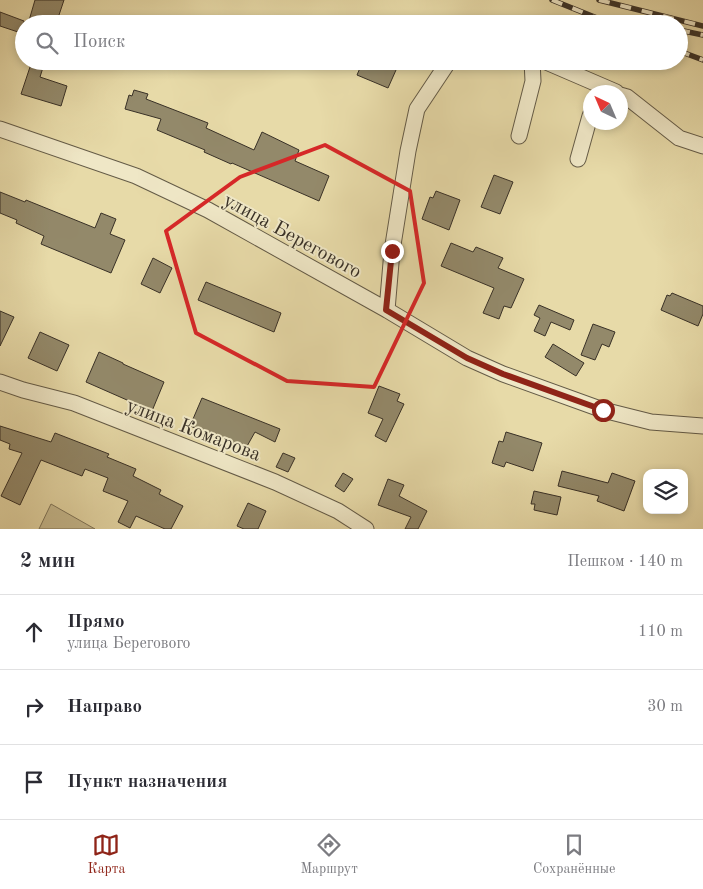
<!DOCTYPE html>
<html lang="ru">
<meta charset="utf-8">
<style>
:root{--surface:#fff;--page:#f7f7f7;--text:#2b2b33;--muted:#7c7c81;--line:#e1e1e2;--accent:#8f2418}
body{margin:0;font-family:"Old Standard TT",serif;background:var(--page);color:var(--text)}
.controls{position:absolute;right:15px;bottom:15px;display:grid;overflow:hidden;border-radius:10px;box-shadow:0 2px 8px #0003}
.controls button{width:45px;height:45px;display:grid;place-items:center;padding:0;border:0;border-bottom:1px solid var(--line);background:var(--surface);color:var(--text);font:25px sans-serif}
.compass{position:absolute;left:583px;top:85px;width:45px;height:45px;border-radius:50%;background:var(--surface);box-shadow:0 2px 8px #0003;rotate:316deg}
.stop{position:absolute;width:15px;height:15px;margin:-11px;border:4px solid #8f2418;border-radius:50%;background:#fff}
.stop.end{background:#8f2418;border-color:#fff;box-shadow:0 1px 5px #0008}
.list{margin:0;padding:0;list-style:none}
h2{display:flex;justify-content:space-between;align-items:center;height:65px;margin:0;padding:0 20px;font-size:21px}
h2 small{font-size:16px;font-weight:400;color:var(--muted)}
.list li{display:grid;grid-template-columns:32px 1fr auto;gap:15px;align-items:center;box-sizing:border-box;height:75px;padding:0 20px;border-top:1px solid var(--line)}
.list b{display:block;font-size:19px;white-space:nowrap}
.list p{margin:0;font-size:16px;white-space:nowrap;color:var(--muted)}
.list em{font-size:16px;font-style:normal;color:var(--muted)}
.icon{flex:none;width:28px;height:28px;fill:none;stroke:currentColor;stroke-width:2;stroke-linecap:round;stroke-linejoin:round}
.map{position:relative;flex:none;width:703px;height:529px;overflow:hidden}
.search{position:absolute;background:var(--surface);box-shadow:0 2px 8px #0003;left:15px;right:15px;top:15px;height:55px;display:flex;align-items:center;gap:12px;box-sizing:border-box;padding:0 18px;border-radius:28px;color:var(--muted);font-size:19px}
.sheet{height:290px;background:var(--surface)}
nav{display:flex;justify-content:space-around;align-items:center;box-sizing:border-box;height:70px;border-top:1px solid var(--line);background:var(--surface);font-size:14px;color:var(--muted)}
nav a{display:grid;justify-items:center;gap:2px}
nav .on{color:var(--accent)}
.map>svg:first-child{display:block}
.green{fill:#c9bd92;stroke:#81775c}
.building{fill:#93896a;stroke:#393127}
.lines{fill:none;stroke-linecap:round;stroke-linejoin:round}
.minor-casing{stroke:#645b47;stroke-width:17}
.minor{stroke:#efe7c6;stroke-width:15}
.rail-casing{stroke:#393127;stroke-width:5.5}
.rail{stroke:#efe7c6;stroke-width:4;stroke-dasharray:11;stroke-linecap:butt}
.route{stroke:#8f2418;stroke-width:6}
.marked{fill:none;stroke:#d62828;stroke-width:4;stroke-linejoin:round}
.labels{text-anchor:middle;stroke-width:4;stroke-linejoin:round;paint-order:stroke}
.street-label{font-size:20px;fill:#393127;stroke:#efe7c6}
</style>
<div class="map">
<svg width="703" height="529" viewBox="0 0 703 529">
<rect width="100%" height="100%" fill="#e7daa8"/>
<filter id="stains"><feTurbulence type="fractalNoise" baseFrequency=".004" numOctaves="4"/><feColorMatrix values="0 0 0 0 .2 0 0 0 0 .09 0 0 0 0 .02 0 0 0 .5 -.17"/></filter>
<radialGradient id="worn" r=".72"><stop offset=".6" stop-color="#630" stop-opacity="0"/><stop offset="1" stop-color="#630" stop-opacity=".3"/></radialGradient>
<!-- green -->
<path class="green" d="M51 504 95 529H39Z"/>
<!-- building -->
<path class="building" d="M35 0H64L56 24H28Z
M0 12 24 21V34L0 26Z
M32 61H45L40 77 67 86 61 106 21 94Z
M363 61H400L388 88 357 75Z
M134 90 148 94 146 99 208 123 206 128 254 150 262 132 299 150 295 161 329 176 319 201 232 163 231 164 204 152 205 150 157 130 161 119 125 109 129 95 132 96Z
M494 175 513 182 500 214 481 207Z
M436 191 460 200 449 230 422 219 430 197 433 198Z
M0 192 25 202 26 200 95 228 101 213 116 219 110 234 125 240 111 273 41 244 44 236 16 223 17 220 0 213Z
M451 243 473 252 476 247 503 258 498 268 524 279 511 308 504 306 499 319 483 313 494 288 441 266Z
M153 258 172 268 160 293 141 284Z
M206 282 281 313 274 332 198 300Z
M672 293 703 306V314L698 326 661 310 667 295 670 296Z
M539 305 574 320 570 330 551 322 545 336 534 331 540 318 534 315Z
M0 311 14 317 0 346Z
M593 324 615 332 609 347 602 344 595 360 581 355Z
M40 332 69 345 57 371 28 358Z
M553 344 584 363 576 376 545 357Z
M99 352 123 363V364L164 382 152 411 86 382Z
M379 386 400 394 397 401 404 404 386 442 375 436 383 419 368 413Z
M202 398 280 429 275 442 255 432 246 448 190 426Z
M0 426 51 442 55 433 109 454 107 457 136 469 133 476 161 490 159 494 183 506 171 529H165L136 516 130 528 118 522 128 501 103 491 108 478 85 469 82 476 41 460 20 505 1 496 22 453 9 449 10 444 0 440Z
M506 432 542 443 533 471 506 462 504 467 492 463 499 441 503 442Z
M283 453 295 458 288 472 276 467Z
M562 471 608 483 612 473 635 481 624 511 597 501 599 496 558 486Z
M343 473 353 479 344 492 335 486Z
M388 479 404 485 399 496 427 511 418 529H405L411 517 378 505Z
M534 491 561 497 557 515 534 510 535 504H531Z
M248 503 266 511 258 529H244L237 526Z"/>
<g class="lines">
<!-- minor casing -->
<g class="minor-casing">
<path id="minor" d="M544 61 616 92
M620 95 627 97 679 138 703 146
M0 129 136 176 208 210 387 310 467 358 503 374 603 410 651 422 703 426
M519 136 533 81 532 61
M578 159 590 116
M387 310 392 251 408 151 417 109 449 61
M0 382 23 390 74 403 275 482 338 511 366 529"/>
</g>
<!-- minor -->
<use href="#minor" class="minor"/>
<!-- rail casing -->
<g class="rail-casing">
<path id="rail" d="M552 0 612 24
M599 0 703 26
M642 18 660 24
M679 30 703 35
M679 51 703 60"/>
</g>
<!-- rail -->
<use href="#rail" class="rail"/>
</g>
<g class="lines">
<!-- route -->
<path class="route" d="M392 251 386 310 467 358 503 374 603 410"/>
</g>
<!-- marked area -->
<path class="marked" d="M325 145 410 191 424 283 374 387 287 381 196 333 166 231 240 177Z"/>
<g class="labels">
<!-- street labels -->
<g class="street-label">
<text transform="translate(293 235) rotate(29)" y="7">улица Берегового</text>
<text transform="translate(194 429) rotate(21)" y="7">улица Комарова</text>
</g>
</g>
<rect width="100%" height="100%" filter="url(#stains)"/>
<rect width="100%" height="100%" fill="url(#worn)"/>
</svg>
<div class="controls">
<button><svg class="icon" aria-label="layers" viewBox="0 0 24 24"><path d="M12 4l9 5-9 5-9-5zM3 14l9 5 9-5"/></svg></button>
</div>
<svg class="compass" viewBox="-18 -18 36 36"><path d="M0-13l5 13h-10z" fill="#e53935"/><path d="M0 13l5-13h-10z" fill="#7c7c81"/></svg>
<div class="stop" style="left:603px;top:410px"></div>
<div class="stop end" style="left:392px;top:251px"></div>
<div class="search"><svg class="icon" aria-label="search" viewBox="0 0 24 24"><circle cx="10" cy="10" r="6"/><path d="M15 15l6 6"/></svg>Поиск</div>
</div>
<section class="sheet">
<h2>2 мин<small>Пешком · 140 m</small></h2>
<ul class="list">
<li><svg class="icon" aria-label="ahead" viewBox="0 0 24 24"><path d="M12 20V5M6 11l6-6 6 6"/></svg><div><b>Прямо</b><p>улица Берегового</p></div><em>110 m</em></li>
<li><svg class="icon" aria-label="right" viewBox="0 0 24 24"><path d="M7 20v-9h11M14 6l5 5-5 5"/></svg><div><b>Направо</b></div><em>30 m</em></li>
<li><svg class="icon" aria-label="arrive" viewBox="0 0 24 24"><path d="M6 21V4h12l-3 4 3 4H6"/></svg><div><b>Пункт назначения</b></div></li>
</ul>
</section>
<nav>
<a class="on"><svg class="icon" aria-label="map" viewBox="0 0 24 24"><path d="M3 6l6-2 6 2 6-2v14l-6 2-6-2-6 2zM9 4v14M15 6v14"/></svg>Карта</a>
<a><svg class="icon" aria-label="directions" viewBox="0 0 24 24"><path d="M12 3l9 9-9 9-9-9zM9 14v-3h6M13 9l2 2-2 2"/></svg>Маршрут</a>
<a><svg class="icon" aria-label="saved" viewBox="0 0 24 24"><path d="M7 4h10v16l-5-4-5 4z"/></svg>Сохранённые</a>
</nav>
